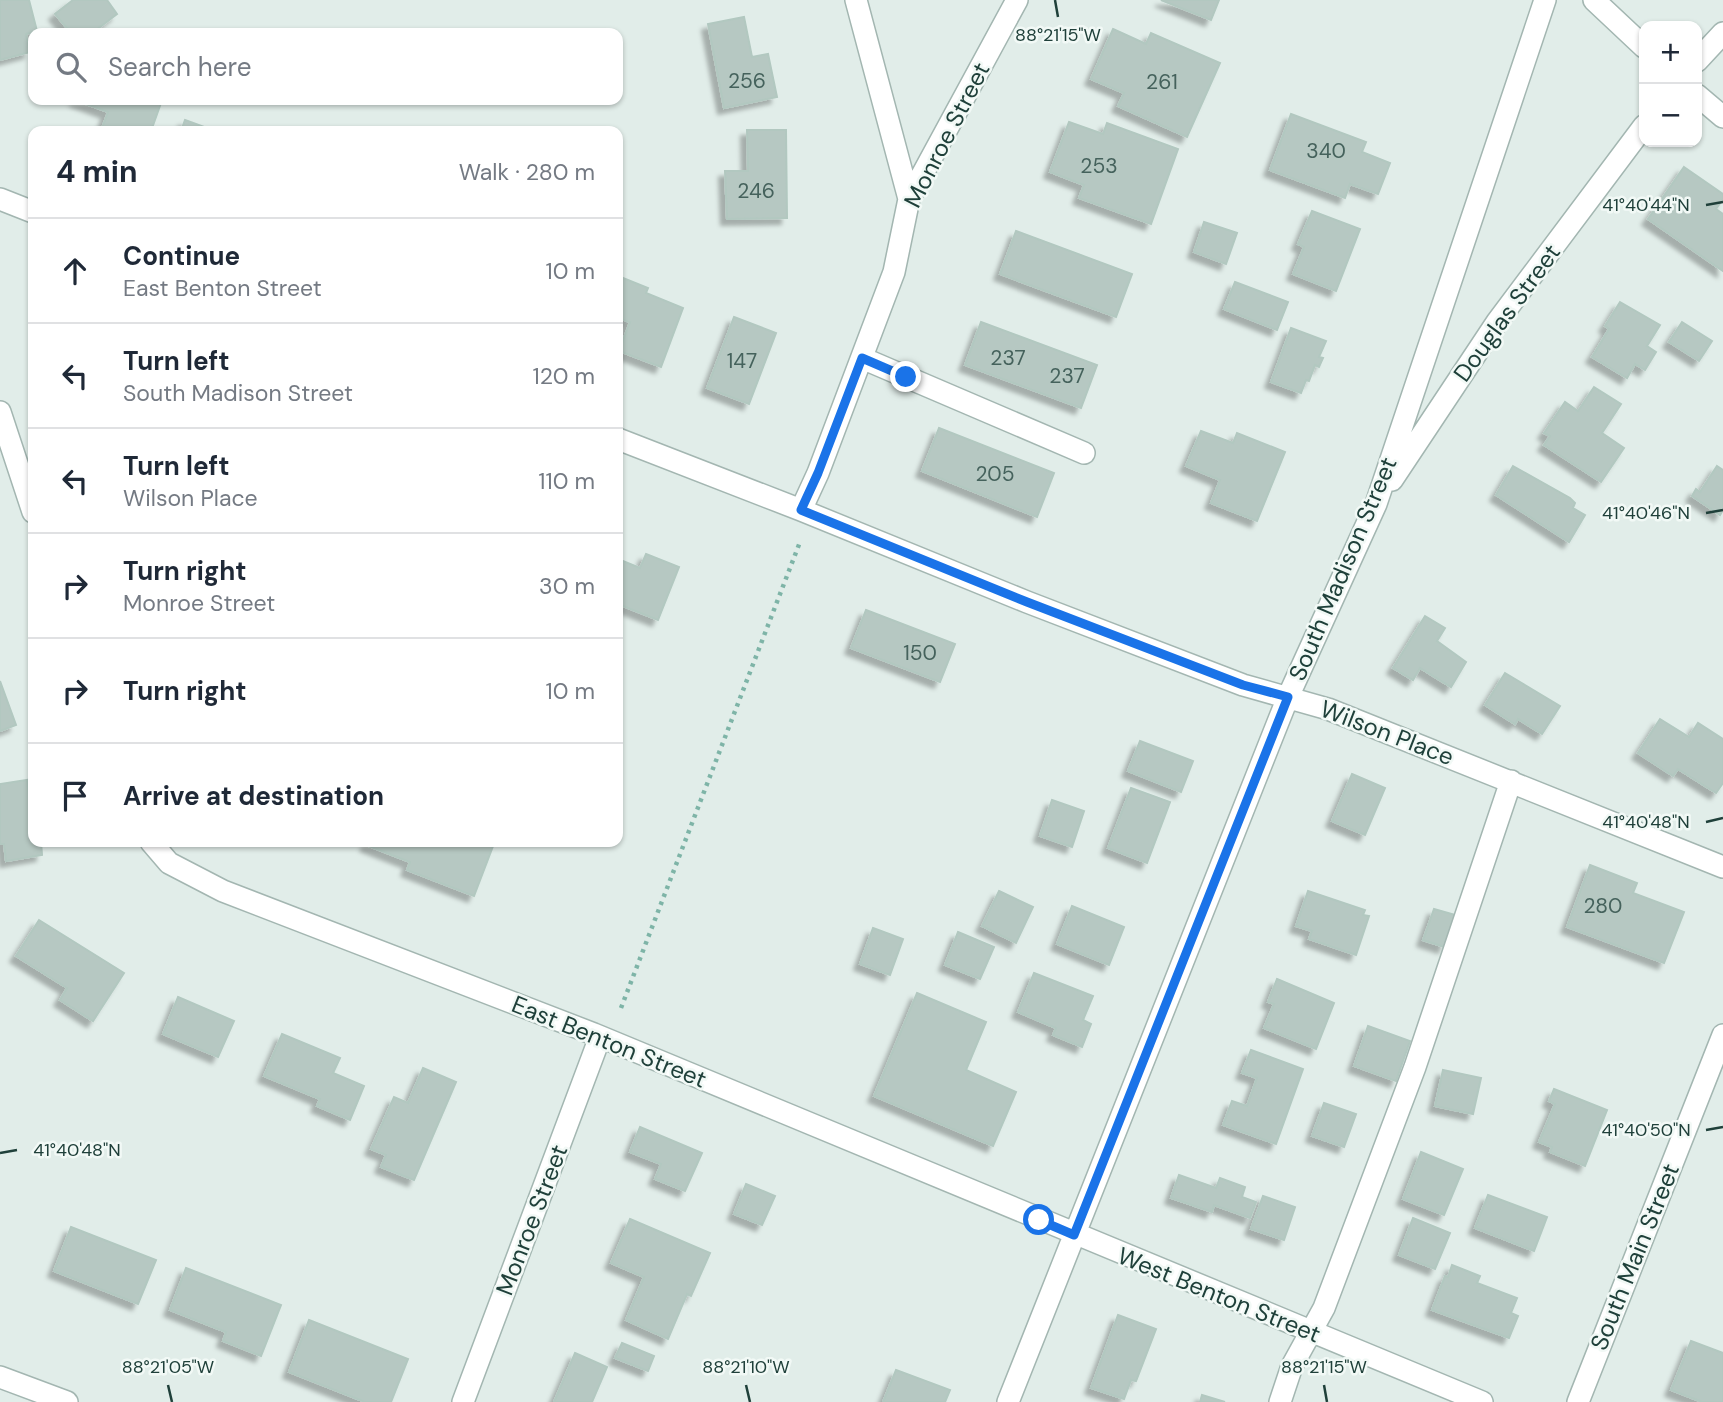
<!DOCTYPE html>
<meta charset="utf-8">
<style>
:root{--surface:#fff;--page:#f2f2f3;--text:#1f2937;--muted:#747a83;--line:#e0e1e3}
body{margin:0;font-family:"DM Sans",sans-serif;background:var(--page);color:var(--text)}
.controls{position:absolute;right:21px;top:21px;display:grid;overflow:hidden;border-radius:14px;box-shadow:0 2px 5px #0004}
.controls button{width:63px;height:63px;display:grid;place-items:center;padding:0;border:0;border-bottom:2px solid var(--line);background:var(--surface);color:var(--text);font:35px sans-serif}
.stop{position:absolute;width:21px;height:21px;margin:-16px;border:5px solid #1a73e8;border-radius:50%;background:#fff}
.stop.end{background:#1a73e8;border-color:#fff;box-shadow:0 2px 7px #0008}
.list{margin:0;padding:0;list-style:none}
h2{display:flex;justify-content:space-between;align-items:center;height:91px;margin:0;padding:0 28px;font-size:30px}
h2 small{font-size:23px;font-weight:400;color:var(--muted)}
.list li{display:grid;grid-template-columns:46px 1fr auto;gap:21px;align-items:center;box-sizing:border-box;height:105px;padding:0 28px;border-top:2px solid var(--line)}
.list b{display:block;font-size:26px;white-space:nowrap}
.list p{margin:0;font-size:23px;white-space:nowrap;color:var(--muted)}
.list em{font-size:23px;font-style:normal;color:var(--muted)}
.icon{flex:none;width:38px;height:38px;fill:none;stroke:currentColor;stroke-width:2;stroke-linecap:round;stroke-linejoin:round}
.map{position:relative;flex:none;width:1723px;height:1402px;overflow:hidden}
.search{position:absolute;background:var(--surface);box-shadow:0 2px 5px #0004;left:28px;top:28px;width:595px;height:77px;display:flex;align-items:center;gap:18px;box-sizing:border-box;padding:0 24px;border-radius:14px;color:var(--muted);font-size:26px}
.panel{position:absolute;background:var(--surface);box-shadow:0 2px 5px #0004;left:28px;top:126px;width:595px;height:721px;border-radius:14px}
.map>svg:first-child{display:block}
.building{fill:#b6c8c2;stroke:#b2c8c0;stroke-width:2;filter:url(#shadow)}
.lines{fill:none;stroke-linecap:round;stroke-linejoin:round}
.minor-casing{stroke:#a3b6b1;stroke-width:24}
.path{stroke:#7eb4a7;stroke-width:4.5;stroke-dasharray:3.5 5;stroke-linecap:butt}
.minor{stroke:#fff;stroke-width:21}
.route{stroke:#1a73e8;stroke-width:9}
.ticks{fill:none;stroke:#1f403a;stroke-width:2.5}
.labels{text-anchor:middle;stroke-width:5;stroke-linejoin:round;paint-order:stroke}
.number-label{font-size:21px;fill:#45625c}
.street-label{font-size:24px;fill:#1f403a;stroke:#f2f9f6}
.ticks-label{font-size:18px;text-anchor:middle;fill:#1f403a;stroke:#f2f9f6;stroke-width:5;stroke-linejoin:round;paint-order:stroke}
</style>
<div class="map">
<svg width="1723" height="1402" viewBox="0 0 1723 1402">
<defs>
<filter id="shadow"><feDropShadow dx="-6" dy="6" stdDeviation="2" flood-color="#0004"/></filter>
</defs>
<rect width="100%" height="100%" fill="#e1ede9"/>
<!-- building -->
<path class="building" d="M0 0H29L37 31 26 34 30 52 0 60Z
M73 0H107L117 14 92 33H71L55 14Z
M1161 0H1219L1211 20Z
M744 17 752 57 768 54 777 97 724 108 708 24Z
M1113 29 1146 44 1151 33 1220 63 1187 137 1118 106 1124 93 1091 79Z
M75 100H162L151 131H101L108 112Z
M1291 114 1366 142 1362 152 1390 163 1378 194 1350 184 1345 198 1270 170Z
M185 120 215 131H181Z
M1069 122 1103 134 1107 123 1178 149 1151 224 1079 198 1084 185 1050 172Z
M747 130H786L787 218 727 219 725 171H748Z
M1684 167 1723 194V199L1716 209 1723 214V271L1648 219Z
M1312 211 1360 229 1336 291 1293 274 1304 247 1298 244Z
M1204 222 1237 233 1226 264 1194 252Z
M1016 231 1132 274 1116 317 1000 274Z
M618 276 648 288 646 293 683 308 661 367 619 351 630 322 618 318Z
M1235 282 1288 302 1277 330 1224 309Z
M1620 302 1660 325 1647 346 1656 352 1645 370 1635 364 1627 378 1592 357 1609 329 1605 326Z
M734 317 776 333 749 404 707 388Z
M981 322 1097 365 1081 408 965 365Z
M1682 322 1712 341 1699 361 1669 342Z
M1291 328 1326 341 1319 357 1323 358 1319 367 1315 365 1309 381 1306 380 1301 393 1271 382Z
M1594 387 1621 404 1602 433 1624 448 1601 482 1544 445 1550 436 1544 433 1565 402 1578 411Z
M939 428 1054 473 1037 517 922 471Z
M1201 431 1233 443 1237 433 1285 452 1257 521 1211 503 1220 480 1186 466Z
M1513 466 1570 498 1575 503 1573 508 1585 515 1569 542 1496 495Z
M1717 466 1723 470V510L1720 515 1692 496 1696 489 1700 492Z
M646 554 679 567 658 620 618 604V559L640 568Z
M866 610 955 644 940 682 851 648Z
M1425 616 1445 628 1437 641 1466 662 1451 687 1420 668 1413 680 1393 668Z
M1505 673 1560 706 1542 734 1518 719 1515 724 1485 705Z
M0 681 16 725 0 731Z
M1660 719 1689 737 1698 723 1723 739V783L1716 793 1678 769 1673 776 1638 753Z
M1140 741 1193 761 1181 792 1128 771Z
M1352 774 1385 788 1365 835 1332 821Z
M27 780 33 820V842H41L42 855 6 861 4 844H0V784Z
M1131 788 1170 802 1147 863 1108 848Z
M1052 800 1084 811 1072 847 1040 836Z
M368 842H481L493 846 474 896 407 870 410 862 366 845Z
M1590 865 1637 883 1633 893 1684 912 1664 963 1567 927Z
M999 891 1033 907 1016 943 982 926Z
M1308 891 1365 910 1363 915 1369 916 1356 955 1309 939 1312 931 1296 926Z
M1072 906 1124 927 1109 965 1057 944Z
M1434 909 1455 915 1444 947 1423 940Z
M39 920 124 973 93 1021 60 1000 67 988 16 956Z
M873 928 903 939 890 975 860 964Z
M958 932 994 947 980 979 945 965Z
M1034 973 1093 996 1083 1020 1091 1024 1082 1047 1053 1035 1056 1028 1018 1012Z
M1277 979 1334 1003 1316 1049 1264 1028 1274 1004 1268 1002Z
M917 993 986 1022 966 1070 1016 1092 993 1146 874 1096Z
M178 997 234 1021 218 1057 163 1034Z
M1368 1026 1410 1041 1396 1081 1354 1066Z
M282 1034 340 1058 333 1073 364 1086 350 1120 317 1106 320 1099 264 1076Z
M1251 1050 1303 1069 1276 1144 1223 1125 1232 1101 1247 1106 1257 1078 1242 1073Z
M423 1068 456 1082 414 1180 381 1167 386 1155 371 1149 394 1097 408 1103Z
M1443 1070 1481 1078 1473 1114 1435 1106Z
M1554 1089 1607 1110 1585 1166 1550 1152 1552 1147 1539 1142 1555 1104 1549 1101Z
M1324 1103 1356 1114 1344 1147 1312 1136Z
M640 1127 702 1153 685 1191 655 1179 661 1164 630 1152Z
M1421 1152 1463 1169 1444 1215 1403 1199Z
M1179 1175 1216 1188 1220 1178 1245 1187 1242 1197 1256 1202 1250 1218 1214 1205 1212 1212 1171 1198Z
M746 1184 775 1196 762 1225 734 1214Z
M1488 1195 1547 1217 1534 1251 1475 1228Z
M1263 1196 1295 1207 1284 1240 1251 1229Z
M1413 1218 1450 1233 1435 1269 1399 1255Z
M630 1219 710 1253 691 1296 687 1294 668 1339 626 1320 644 1277 611 1263Z
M71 1227 156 1260 138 1304 54 1271Z
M1452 1265 1480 1276 1477 1283 1517 1298 1511 1313 1518 1316 1509 1338 1432 1310 1445 1276 1448 1277Z
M186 1268 281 1305 261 1356 223 1341 226 1332 170 1310Z
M1118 1315 1156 1329 1136 1381 1131 1380 1124 1399 1091 1388Z
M309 1320 408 1359 391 1402H365L289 1372Z
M1691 1341 1723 1353V1402H1702L1671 1390Z
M622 1343 654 1356 648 1371 615 1358Z
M575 1353 607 1367 592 1402H554Z
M896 1370 950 1390 945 1402H883Z
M1202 1395 1225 1402H1200Z"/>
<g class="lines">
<!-- minor casing -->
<g class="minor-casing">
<path id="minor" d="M856 0 909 199
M1594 0 1644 47
M1697 61 1723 33
M1697 95 1723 117
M0 199 33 212
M862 358 1084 453
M0 412 33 512
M618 439 801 510 1027 602 1243 685 1328 709 1723 867
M1392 480 1497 322 1644 126
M801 510 818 473 894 272 909 199 1017 0
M151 842 169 863 223 891 594 1034 1482 1402
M0 1377 67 1402
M463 1402 600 1037
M1008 1402 1288 697 1376 504 1545 0
M1280 1402 1292 1366 1324 1308 1415 1067 1511 781
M1578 1402 1723 1035"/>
</g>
<!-- path -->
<path class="path" d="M621 1008 800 542"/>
<!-- minor -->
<use href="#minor" class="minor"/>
</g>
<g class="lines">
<!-- route -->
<path class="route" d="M906 377 862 358 818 473 801 510 1027 602 1243 685 1288 697 1074 1235 1039 1220"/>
</g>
<!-- ticks -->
<path class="ticks" d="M1055 0 1058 17M1706 205 1723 202M1706 513 1723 510M1706 822 1723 818M1706 1130 1723 1127M0 1153 17 1150M168 1385 172 1402M746 1385 750 1402M1324 1385 1327 1402"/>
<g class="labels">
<!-- number labels -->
<g class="number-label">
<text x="747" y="88">256</text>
<text x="1162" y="89">261</text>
<text x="1326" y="158">340</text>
<text x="1099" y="173">253</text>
<text x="756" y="198">246</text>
<text x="1008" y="365">237</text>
<text x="742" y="368">147</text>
<text x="1067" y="383">237</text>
<text x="995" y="481">205</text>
<text x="920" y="660">150</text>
<text x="1603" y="913">280</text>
</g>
<!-- street labels -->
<g class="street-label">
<text transform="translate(947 135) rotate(-63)" y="8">Monroe Street</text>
<text transform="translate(1507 313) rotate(-54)" y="8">Douglas Street</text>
<text transform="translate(1343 569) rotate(-67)" y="8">South Madison Street</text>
<text transform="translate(1387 733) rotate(21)" y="8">Wilson Place</text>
<text transform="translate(609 1042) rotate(22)" y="8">East Benton Street</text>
<text transform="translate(532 1220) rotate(-69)" y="8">Monroe Street</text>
<text transform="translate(1635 1257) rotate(-68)" y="8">South Main Street</text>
<text transform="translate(1219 1295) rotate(22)" y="8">West Benton Street</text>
</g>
</g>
<g class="ticks-label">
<text x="1058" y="41">88°21'15"W</text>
<text x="1646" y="211">41°40'44"N</text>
<text x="1646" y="519">41°40'46"N</text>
<text x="1646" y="828">41°40'48"N</text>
<text x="1646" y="1136">41°40'50"N</text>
<text x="77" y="1156">41°40'48"N</text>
<text x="168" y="1373">88°21'05"W</text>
<text x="746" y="1373">88°21'10"W</text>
<text x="1324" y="1373">88°21'15"W</text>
</g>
</svg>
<div class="controls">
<button>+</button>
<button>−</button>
</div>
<div class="stop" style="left:1039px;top:1220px"></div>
<div class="stop end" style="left:906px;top:377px"></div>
<div class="search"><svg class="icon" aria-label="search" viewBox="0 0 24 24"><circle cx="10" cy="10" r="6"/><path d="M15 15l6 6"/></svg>Search here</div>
<section class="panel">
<h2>4 min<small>Walk · 280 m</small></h2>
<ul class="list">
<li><svg class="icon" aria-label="ahead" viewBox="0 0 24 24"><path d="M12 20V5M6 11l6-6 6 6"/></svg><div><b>Continue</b><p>East Benton Street</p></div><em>10 m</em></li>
<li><svg class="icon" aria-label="left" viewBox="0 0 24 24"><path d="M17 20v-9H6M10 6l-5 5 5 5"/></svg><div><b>Turn left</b><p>South Madison Street</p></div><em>120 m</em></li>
<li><svg class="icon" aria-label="left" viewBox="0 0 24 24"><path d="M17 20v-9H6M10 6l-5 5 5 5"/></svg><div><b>Turn left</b><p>Wilson Place</p></div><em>110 m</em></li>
<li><svg class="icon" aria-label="right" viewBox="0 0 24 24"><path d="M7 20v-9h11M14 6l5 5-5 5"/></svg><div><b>Turn right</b><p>Monroe Street</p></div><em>30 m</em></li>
<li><svg class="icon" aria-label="right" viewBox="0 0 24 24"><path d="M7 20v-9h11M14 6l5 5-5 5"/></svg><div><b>Turn right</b></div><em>10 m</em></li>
<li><svg class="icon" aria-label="arrive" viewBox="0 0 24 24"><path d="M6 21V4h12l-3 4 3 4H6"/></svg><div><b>Arrive at destination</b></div></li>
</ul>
</section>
</div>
